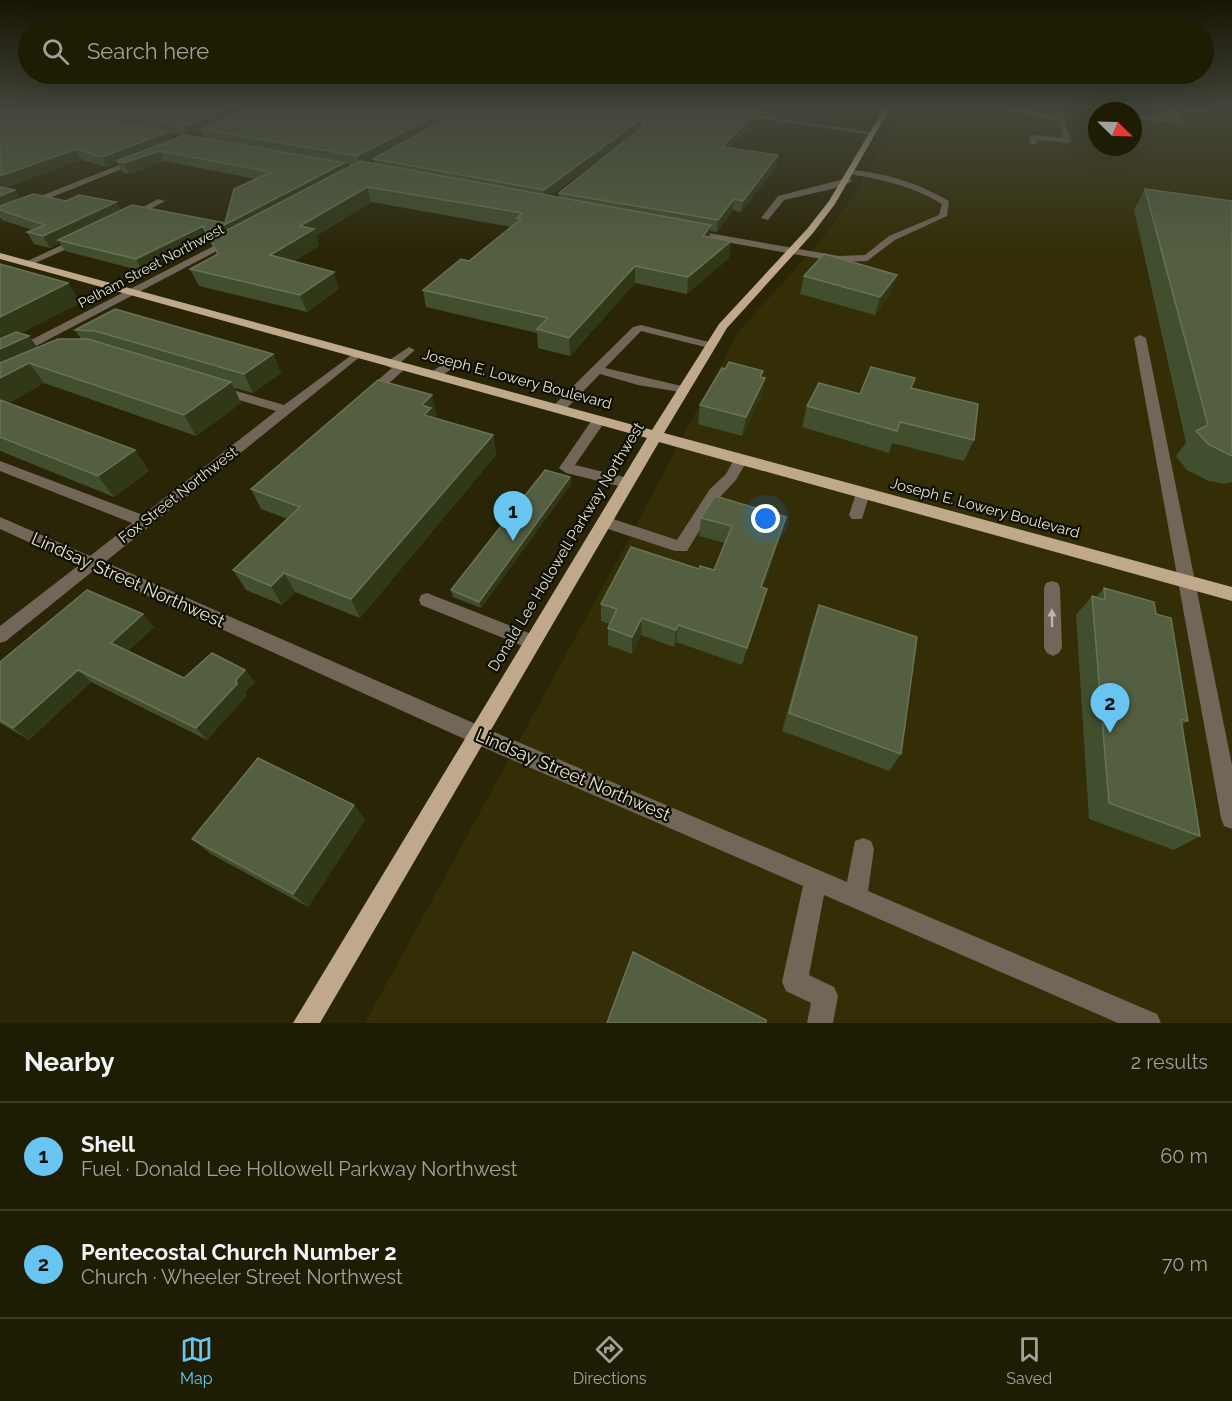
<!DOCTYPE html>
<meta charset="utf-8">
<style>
:root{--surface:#1f1c04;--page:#27250e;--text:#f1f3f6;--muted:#a1a19a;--line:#3c3a26;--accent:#68c4f0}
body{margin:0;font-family:Raleway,sans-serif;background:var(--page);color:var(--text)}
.compass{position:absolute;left:1088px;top:102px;width:54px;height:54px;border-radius:50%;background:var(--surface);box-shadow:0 6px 24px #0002;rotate:113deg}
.you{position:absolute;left:766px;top:519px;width:21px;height:21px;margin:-15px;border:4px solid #fff;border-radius:50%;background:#1a73e8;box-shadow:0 0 0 9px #1a73e833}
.badge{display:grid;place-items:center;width:39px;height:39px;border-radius:50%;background:var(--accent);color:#111;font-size:20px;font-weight:700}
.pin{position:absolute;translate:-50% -50px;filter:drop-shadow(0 2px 3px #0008)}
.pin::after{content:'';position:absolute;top:32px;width:21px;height:18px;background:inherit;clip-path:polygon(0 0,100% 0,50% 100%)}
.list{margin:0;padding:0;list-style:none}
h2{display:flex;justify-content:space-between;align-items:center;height:78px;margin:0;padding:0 24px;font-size:26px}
h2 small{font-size:20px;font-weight:400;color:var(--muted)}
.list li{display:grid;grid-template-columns:39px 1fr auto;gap:18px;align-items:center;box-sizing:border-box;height:108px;padding:0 24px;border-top:2px solid var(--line)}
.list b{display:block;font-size:22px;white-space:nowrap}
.list p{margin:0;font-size:20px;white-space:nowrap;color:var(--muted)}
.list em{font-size:20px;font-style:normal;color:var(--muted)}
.icon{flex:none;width:33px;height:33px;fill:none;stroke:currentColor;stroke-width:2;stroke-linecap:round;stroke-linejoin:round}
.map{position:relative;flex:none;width:1232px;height:1023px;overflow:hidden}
.search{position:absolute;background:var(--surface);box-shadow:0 6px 24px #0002;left:18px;right:18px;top:18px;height:66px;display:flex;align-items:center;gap:15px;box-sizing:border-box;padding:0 21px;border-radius:33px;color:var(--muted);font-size:22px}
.sheet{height:294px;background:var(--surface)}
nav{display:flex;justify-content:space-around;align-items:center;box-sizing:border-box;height:84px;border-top:2px solid var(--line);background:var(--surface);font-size:16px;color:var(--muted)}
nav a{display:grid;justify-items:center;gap:3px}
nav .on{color:var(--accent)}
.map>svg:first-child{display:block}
.built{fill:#332e06;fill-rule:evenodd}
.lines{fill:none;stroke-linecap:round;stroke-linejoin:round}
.minor{fill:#716658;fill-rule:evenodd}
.major{fill:#bfa98a;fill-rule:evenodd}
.wall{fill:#414f2e;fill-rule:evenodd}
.shaded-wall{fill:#303817}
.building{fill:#535f40;stroke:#697356;stroke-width:1.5}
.oneway{fill:#bbb7a6}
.labels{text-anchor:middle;stroke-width:4.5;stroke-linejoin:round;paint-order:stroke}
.far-street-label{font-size:14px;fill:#e3e2d0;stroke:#0f0e03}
.street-label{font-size:15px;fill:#e3e2d0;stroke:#0f0e03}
.near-street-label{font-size:18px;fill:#e3e2d0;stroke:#0f0e03}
</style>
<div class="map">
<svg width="1232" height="1023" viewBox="0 0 1232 1023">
<rect width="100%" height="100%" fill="#292506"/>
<!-- built -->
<path class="built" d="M898 110H1232V1023H365L618 559 738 332 817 245 848 204 877 157ZM1097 111H1133V147H1097Z"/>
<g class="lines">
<!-- minor -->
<path class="minor" d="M701 110H722L877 133 874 135Z
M1007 110H1023L1064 119 1071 141 1067 143 1037 140 1036 144H1030L1029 137 1033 135 1062 138 1059 121Z
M1075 110 1097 111V115Z
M1168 110H1175L1185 124 1133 119V115L1177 120Z
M137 158 144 160 0 218V212Z
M853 170C888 174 918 183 949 201L947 216 895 240 867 261 839 262 691 236 686 233 691 230 839 256 865 255 889 236 939 215 942 204C912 186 884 180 850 174L849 172Z
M848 178 852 180 851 182 832 189 784 200 768 220 761 218 778 196Z
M158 199 165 201 132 219 125 217Z
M79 237 84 240 82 242 31 265 23 263Z
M231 237 236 240 234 242 0 365V356Z
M641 325 713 343 715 345 709 348 641 331 605 368 686 387 688 390 686 393 638 385 600 374 563 412H553L552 409 553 406 633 327Z
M1140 335 1146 338 1232 765V829L1224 826 1221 818 1134 338Z
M409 347 415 350 401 362 407 366 405 369 379 392H371L369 389 371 386 392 368 388 367V361Z
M357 351 361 352V356L105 562 485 728 847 882 855 841 863 838 871 841 874 849 868 891 1157 1014 1161 1023H1118L824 895 809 975 834 987 838 996 833 1023H807L811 1003 786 991 782 982 803 886 471 742 93 571 6 641 0 643V626L79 565 0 529V517L90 556 132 523 0 471V461L143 515 276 411 215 393 213 390 215 387H223L284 405Z
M454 357 460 361 458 364 439 378H431V372Z
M599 416 606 420 575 465 632 479 634 483 632 487 627 488 566 473 559 468 594 417Z
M741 454 748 459 736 480 720 497 687 551H675L599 526 596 522 599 518 604 516 677 540 710 489 726 474 736 456Z
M863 488 870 493 862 519H852L849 515 856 493Z
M1052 581 1058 583 1060 588 1062 648 1059 653 1053 656 1047 653 1044 648V588L1046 583Z
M427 593 539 637 542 642 539 647 533 650 421 605 419 600 421 595Z"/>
<!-- major -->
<path class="major" d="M883 110H889L835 204 813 233 727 328 664 433 1232 587V601L659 442 320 1023H293L647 438 0 259V253L652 430 719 324 807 229 829 201Z"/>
</g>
<!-- wall -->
<path class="wall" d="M0 110H766L763 114 758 113 757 120 730 148 777 165 741 212 733 210 717 232 710 231V237L729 258 687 294 635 283 570 356 538 348 537 333 426 307 423 290 469 261 511 227 371 202 316 236 319 246 294 261 339 289 307 312 199 286 190 269 217 254 213 245H212L208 238 142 271 65 251 60 243 50 248 34 244 27 232 33 230 2 220 0 216ZM448 112 460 113 449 118ZM201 130 205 139 171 141 168 132 188 136ZM637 132 559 193V198L550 196ZM373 159 374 164 367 163ZM81 160 107 167 118 163 122 172 129 174 164 161 256 179 225 223 121 210 116 202 20 199 15 190 4 188ZM345 164 352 165 346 168Z
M1145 189 1232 201V482L1223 484 1209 481 1187 470 1176 456 1186 443 1134 210Z
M0 264 68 283 80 303 21 333 29 336 37 347 81 339 75 330 115 309 273 354 281 373 253 393 234 388 241 403 196 436 44 383 9 403 135 450 149 471 114 497 0 451Z
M804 276 891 293 875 315 800 294Z
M762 377 765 378 761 397 742 436 698 424 700 405Z
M911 388 974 440 964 461 892 443 889 453 802 427 807 406 860 394Z
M437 415 434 418 493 435 496 455 360 618 295 592 282 605 246 590 233 570 288 519 261 509 251 489Z
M570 477 571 484 481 608 453 597 451 590Z
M786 517 781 535 763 588 767 589 762 606 742 665 676 642 674 647 641 635 632 654 608 645V628L610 624 601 621V604L699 569 714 570 725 543 699 536 701 518Z
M1104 588 1156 614 1188 721 1182 725 1200 836 1174 850 1089 819 1076 615 1092 596 1096 597Z
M819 605 901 754 889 771 782 731 812 624Z
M143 614 154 627 128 651 184 678 245 670 255 682 245 692 246 696 207 740 91 682 29 740 0 723V662Z
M354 805 365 820 308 907 211 854 192 839Z"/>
<!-- shaded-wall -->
<path class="shaded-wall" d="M225 110H252L201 129V130L188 136 184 126Z
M446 110H448L449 119 360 167 357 156Z
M758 111 757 120 721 157 722 147Z
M641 119 640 129 544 201V190Z
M168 132 172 142 117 161 118 163 107 167 102 157Z
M76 149 81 160 0 190V176Z
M159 151 164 161 129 174 124 163Z
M778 155 777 165 741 212 743 201Z
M344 163 347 173 210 239 213 245H212L207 234Z
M367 187 371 202 316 236 319 246 276 272 270 255 300 226Z
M15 190 21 201 0 210V196Z
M734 199 733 210 717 232 718 220Z
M116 202 122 213 58 240 60 243 50 248 43 236Z
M711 225 709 242 703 236Z
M203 226 208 238 142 271 136 259Z
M731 241 729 258 687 294 688 277Z
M635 266V283L570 356 569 338Z
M334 272 339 289 307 312 300 295Z
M897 275 891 293 875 315 880 297Z
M68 283 80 303 9 339 29 336 43 356 29 363 44 383 0 408V317Z
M273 354 281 373 253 393 244 374Z
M763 371 760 387 765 378 761 397 742 436 746 417Z
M231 382 241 403 196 436 184 415Z
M432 395 437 415 434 418 429 435 422 405Z
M493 435 496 455 360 618 351 599Z
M135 450 149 471 114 497 98 476Z
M570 477 571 484 481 608 479 602Z
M786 517 781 535 757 605 761 587Z
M284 573 295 592 282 605 271 586Z
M767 589 762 606 742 665 747 648Z
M143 614 154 627 123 656 111 643Z
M642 618 641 635 632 654V637Z
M678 625 676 642 674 647 676 630Z
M78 670 91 682 29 740 13 728Z
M245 670 255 682 245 692 246 696 207 740 196 728 236 680Z
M354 805 365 820 308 907 293 894Z"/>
<!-- building -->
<path class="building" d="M0 110H48L168 132 102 157 76 149 0 176Z
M93 110H225L184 126Z
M248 110H446L357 156 201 129Z
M463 110 758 111 722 147 778 155 743 201 734 199 718 220 559 193 644 126 641 119 544 190 373 159Z
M185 135 344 163 207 234 203 226 136 259 58 240 132 205 225 223 234 189 271 172 159 151 124 163 117 161Z
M360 161 711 225 703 236 731 241 688 277 635 266 569 338 537 329 548 318 423 290 461 259 469 261 521 219 517 218 522 213 367 187 300 226 314 229 270 255 334 272 300 295 190 269 218 254 210 239Z
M0 187 15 190 0 196Z
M1145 189 1232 201V456L1208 444 1196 431 1208 425Z
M33 194 66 201 79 195 116 202 43 236 27 232 45 225 0 210V206Z
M824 254 897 275 880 297 804 276Z
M0 264 68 283 0 317Z
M115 309 273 354 244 374 95 331 75 330Z
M16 332 29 336 0 349V339Z
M58 339H88L231 382 184 415 29 363 0 378V363Z
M729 362 763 371 760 377 765 378 746 417 700 405 722 368 725 369Z
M871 367 915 378 911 388 978 404 974 440 900 422 897 431 807 406 819 383 860 394Z
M378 380 432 395 422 405 431 408 424 415 493 435 351 599 284 573 271 586 233 570 300 507 251 489Z
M0 400 135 450 98 476 0 437Z
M545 470 570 477 479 602 451 590Z
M715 496 786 517 761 587 767 589 747 648 678 625 676 630 642 618 632 637 608 628 617 609 601 604 631 547 699 569 700 566 714 570 732 526 701 518Z
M1104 588 1154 602 1156 614 1171 618 1188 721 1181 719 1200 836 1109 803 1092 596 1105 600Z
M87 590 143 614 111 643 184 678 212 653 245 670 236 680 237 684 196 728 78 670 13 728 0 720V662Z
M819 605 917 637 901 754 789 713Z
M258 758 354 805 293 894 192 839Z
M633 952 766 1020V1023H607Z"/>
<!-- one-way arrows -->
<defs><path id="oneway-solid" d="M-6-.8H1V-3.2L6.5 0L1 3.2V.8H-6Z" transform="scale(1.5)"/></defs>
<use class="oneway" href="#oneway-solid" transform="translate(1052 618) rotate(-91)"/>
<!-- sky -->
<linearGradient id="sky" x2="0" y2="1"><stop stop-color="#171403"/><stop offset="0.43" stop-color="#43463b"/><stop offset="1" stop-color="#43463b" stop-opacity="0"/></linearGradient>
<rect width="1232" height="254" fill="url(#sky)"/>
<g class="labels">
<!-- far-street labels -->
<g class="far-street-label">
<text transform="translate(151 266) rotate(-28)" y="5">Pelham Street Northwest</text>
</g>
<!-- street labels -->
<g class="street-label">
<text transform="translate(517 379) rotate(15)" y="5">Joseph E. Lowery Boulevard</text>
<text transform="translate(178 495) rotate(-38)" y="5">Fox Street Northwest</text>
<text transform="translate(985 508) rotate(15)" y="5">Joseph E. Lowery Boulevard</text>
<text transform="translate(566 547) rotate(-59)" y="5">Donald Lee Hollowell Parkway Northwest</text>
</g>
<!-- near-street labels -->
<g class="near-street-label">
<text transform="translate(128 580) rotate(24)" y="6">Lindsay Street Northwest</text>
<text transform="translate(573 775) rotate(23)" y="6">Lindsay Street Northwest</text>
</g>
</g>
</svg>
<svg class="compass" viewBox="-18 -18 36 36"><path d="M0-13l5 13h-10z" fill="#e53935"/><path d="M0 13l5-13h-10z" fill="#a1a19a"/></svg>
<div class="you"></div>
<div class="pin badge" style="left:513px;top:541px">1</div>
<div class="pin badge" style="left:1110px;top:733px">2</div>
<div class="search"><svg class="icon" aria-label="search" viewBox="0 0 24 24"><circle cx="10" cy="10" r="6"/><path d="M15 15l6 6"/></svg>Search here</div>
</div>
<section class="sheet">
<h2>Nearby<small>2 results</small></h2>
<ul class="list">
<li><span class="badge">1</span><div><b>Shell</b><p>Fuel · Donald Lee Hollowell Parkway Northwest</p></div><em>60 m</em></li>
<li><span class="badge">2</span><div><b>Pentecostal Church Number 2</b><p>Church · Wheeler Street Northwest</p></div><em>70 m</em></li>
</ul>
</section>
<nav>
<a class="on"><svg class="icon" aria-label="map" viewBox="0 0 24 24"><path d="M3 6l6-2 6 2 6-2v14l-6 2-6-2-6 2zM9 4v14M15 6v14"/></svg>Map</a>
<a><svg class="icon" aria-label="directions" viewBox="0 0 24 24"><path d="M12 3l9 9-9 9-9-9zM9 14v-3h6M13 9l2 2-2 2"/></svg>Directions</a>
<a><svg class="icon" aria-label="saved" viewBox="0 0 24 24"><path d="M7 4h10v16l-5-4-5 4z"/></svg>Saved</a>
</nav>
